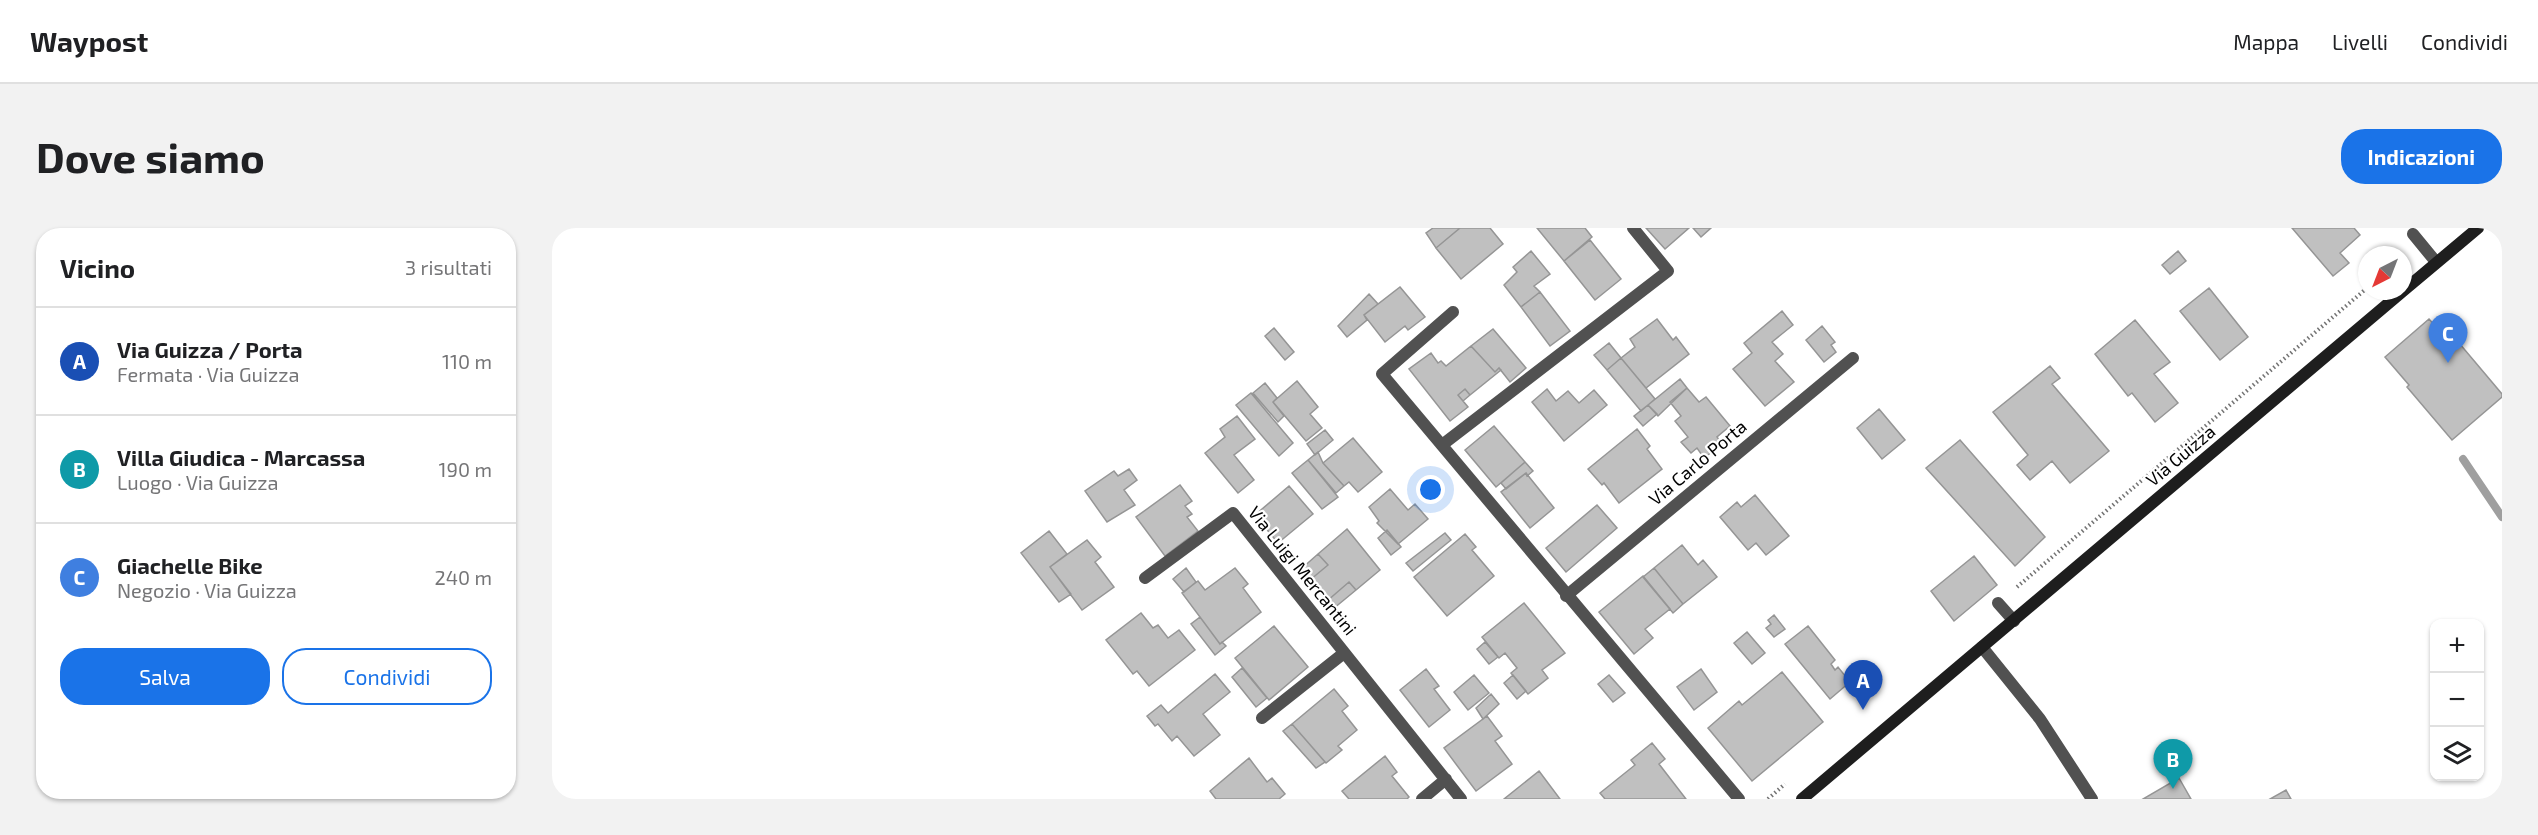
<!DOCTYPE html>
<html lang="it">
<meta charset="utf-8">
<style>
:root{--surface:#fff;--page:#f2f2f2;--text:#202124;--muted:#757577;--line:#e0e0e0;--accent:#1a73e8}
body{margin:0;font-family:"Exo 2",sans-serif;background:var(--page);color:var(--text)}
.controls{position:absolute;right:18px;bottom:18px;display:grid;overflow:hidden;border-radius:12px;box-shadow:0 2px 4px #0004}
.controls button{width:54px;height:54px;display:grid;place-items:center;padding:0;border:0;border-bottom:2px solid var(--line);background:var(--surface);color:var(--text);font:30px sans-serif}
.compass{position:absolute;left:1806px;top:18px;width:54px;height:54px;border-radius:50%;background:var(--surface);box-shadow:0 2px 4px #0004;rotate:222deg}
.you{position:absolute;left:879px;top:262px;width:21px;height:21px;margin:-15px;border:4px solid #fff;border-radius:50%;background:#1a73e8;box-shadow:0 0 0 9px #1a73e833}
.badge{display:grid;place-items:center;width:39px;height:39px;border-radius:50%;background:var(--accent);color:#fff;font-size:20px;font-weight:700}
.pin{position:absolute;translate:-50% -50px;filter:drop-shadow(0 2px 3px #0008)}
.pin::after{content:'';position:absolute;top:32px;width:21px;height:18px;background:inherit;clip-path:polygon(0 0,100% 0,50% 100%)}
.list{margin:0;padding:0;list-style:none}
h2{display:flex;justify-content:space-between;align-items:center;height:78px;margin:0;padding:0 24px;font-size:26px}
h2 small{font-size:20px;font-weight:400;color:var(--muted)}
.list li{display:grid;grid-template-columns:39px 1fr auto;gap:18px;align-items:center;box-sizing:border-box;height:108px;padding:0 24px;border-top:2px solid var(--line)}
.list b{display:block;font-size:22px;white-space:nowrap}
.list p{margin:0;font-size:20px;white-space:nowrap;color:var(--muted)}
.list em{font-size:20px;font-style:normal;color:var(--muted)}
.actions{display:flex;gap:12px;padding:18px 24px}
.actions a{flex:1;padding:14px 0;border:2px solid var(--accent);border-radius:24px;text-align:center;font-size:21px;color:var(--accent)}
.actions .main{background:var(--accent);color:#fff}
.icon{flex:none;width:33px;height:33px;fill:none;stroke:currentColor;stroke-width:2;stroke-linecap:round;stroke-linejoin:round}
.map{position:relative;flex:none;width:1950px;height:571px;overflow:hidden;border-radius:24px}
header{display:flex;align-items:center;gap:36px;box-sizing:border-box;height:84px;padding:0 30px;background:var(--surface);border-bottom:2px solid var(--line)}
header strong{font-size:28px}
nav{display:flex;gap:33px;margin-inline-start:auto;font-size:21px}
.intro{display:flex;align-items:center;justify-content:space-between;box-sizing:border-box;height:144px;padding:0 36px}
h1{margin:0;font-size:42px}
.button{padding:15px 27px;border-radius:24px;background:var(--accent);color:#fff;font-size:21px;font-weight:700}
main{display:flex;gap:36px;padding:0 36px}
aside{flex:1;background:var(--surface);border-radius:24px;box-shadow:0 2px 4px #0004}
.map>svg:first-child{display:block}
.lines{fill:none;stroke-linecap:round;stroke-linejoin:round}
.stream{stroke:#9f9f9f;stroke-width:8}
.building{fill:#c0c0c0;stroke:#959595;stroke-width:1.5}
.path{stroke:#737373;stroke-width:4;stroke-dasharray:1.5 3;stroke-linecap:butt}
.lane{stroke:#515151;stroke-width:12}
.street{stroke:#515151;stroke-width:12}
.secondary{stroke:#1e1e1e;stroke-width:12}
.labels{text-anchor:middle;stroke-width:4.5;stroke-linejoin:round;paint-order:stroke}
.street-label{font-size:18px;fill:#000;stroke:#fff}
</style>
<header>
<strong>Waypost</strong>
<nav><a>Mappa</a><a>Livelli</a><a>Condividi</a></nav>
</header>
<div class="intro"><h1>Dove siamo</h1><a class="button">Indicazioni</a></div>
<main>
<aside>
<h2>Vicino<small>3 risultati</small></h2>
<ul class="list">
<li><span class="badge" style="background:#1a4fb4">A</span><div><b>Via Guizza / Porta</b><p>Fermata · Via Guizza</p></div><em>110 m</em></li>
<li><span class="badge" style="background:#0f9aa8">B</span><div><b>Villa Giudica - Marcassa</b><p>Luogo · Via Guizza</p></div><em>190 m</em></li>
<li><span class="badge" style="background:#3f7fe0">C</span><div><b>Giachelle Bike</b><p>Negozio · Via Guizza</p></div><em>240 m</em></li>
</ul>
<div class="actions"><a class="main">Salva</a><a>Condividi</a></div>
</aside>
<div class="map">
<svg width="1950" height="571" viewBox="0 0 1950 571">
<rect width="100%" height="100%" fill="#fff"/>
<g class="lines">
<!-- stream -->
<path class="stream" d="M1911 231 1950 289"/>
</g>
<!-- building -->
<path class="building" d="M881 0H908L884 20 874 5Z
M908 0H938L951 16 909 51 884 20Z
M985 0H1033L1040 9 1012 33Z
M1094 0H1137L1113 21Z
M1141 0H1159L1149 9Z
M1740 0H1802L1808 7 1788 25 1797 35 1781 48Z
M1038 12 1069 51 1043 72 1012 33Z
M979 23 998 46 982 58 988 64 969 79 952 57 965 44 961 39Z
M1626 23 1634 33 1618 46 1610 37Z
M848 59 873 89 856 102 853 98 833 114 812 87Z
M1657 60 1696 109 1668 132 1628 83Z
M988 64 1018 103 998 118 969 79Z
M817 66 826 76 812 87 815 92 795 109 786 98Z
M1230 83 1241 97 1220 114 1231 126 1223 133 1242 154 1213 178 1181 141 1200 125 1192 115Z
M1105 91 1121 112 1124 109 1137 126 1094 160 1069 130 1083 119 1078 111Z
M1877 91 1897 113 1902 109 1950 166V169L1900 212 1855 159 1857 157 1833 129Z
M1583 92 1618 134 1602 146 1626 175 1603 194 1580 165 1576 168 1543 126Z
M1270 98 1283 114 1279 117 1284 124 1272 134 1254 112Z
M722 100 742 124 733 132 713 108Z
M941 101 974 140 958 154 947 140 943 144 919 118Z
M1057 115 1069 130 1055 142 1042 127Z
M919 118 943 144 947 140 949 142 918 167 913 161 906 167 916 179 898 193 857 141 879 125 886 135 889 133 894 138Z
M1069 130 1103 171 1089 183 1055 142Z
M1498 138 1508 150 1500 156 1557 223 1518 255 1500 233 1478 252 1465 237 1476 227 1441 184Z
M1128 151 1135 160 1106 188 1096 177Z
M745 153 766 179 758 186 770 200 754 213 721 174Z
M713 155 725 170 721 174 732 188 726 194 701 165Z
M1135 160 1147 174 1154 169 1178 198 1165 209 1170 216 1152 230 1145 220 1139 225 1129 214 1136 209 1123 193 1129 188 1118 174Z
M913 161 918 167 911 173 906 167Z
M995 161 1004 173 1016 163 1027 175 1042 162 1055 177 1012 213 980 174Z
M699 165 741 215 727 228 684 177Z
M1096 177 1105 186 1091 198 1082 188Z
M1327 181 1353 212 1330 231 1305 200Z
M685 188 703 211 682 227 702 252 686 265 653 225 673 209 668 201Z
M942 198 973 234 944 259 913 222Z
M1085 201 1098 218 1095 221 1110 241 1067 275 1052 255 1050 257 1036 241Z
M773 202 781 212 763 227 755 216Z
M801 210 830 244 806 264 797 254 792 258 771 235Z
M1408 212 1493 309 1463 338 1374 240Z
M766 224 771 235 792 258 784 265 756 232Z
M756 232 786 269 770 281 740 245Z
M973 234 981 243 975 248 974 245 954 261 949 255Z
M577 241 585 252 572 262 583 277 555 294 533 263 562 243 566 248Z
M974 245 1002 280 978 300 949 264Z
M628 257 640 273 633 278 640 286 635 289 646 303 613 328 584 289Z
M737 258 761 286 726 315 703 287Z
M838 261 856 282 863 276 876 291 846 316 825 295 827 293 817 279Z
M1203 267 1237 308 1214 327 1204 315 1196 322 1168 289 1185 274 1189 279Z
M1045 277 1065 300 1014 344 994 320Z
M795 301 828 342 804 362 797 354 775 373 758 352 776 337 766 326Z
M835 302 849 319 839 327 826 310Z
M497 303 515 326 498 339 519 366 507 374 469 325Z
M893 305 899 312 861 343 854 335Z
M913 306 924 319 920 322 942 348 895 388 862 349Z
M535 312 549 329 543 334 562 359 530 382 498 339Z
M1130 317 1146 337 1151 332 1165 349 1131 376 1102 340Z
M766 326 776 337 758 352 749 341Z
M1422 328 1445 357 1402 393 1379 363Z
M634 340 644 354 632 364 621 351Z
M683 340 696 356 691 360 709 384 668 416 630 365 646 353 653 362Z
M1102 340 1131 376 1121 385 1091 349Z
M1091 348 1118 381 1093 401 1101 410 1082 426 1047 384Z
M797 354 804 362 781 381 775 373Z
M972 375 1013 425 990 442 996 450 976 466 959 445 965 440 953 425 947 430 930 409Z
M589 385 601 400 606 397 616 410 627 402 643 422 597 458 585 443 581 446 554 412Z
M1222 387 1233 401 1222 409 1214 400 1219 396 1216 392Z
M648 389 668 416 670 414 674 418 663 427 639 396Z
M722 398 756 439 717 472 683 430Z
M1256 398 1283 432 1279 436 1283 442 1286 439 1298 454 1278 471 1233 416Z
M1195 404 1213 425 1200 436 1182 415Z
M933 414 946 429 937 436 925 421Z
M690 440 715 470 704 479 680 449Z
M874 441 887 458 882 461 898 482 877 499 848 462Z
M1149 441 1165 464 1142 482 1125 459Z
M1230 444 1271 494 1200 553 1156 500 1187 473 1190 477Z
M663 446 678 464 651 486 668 507 642 528 625 508 620 513 606 496 603 498 595 488 609 477 616 485Z
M922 447 937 465 916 482 902 464Z
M961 447 974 463 965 471 952 455Z
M1057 447 1073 465 1061 474 1046 456Z
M782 461 796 478 790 483 805 502 786 518 790 522 774 535 740 496Z
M939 466 947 476 931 491 924 480Z
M935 488 950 508 943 513 960 536 924 563 892 520Z
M740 496 773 534 764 540 731 503Z
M1100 515 1113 531 1107 536 1134 571H1053L1048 565 1083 537 1079 532Z
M833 528 845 544 840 548 857 569 855 571H797L790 563Z
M697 530 715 554 720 550 733 566 727 571H664L658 563Z
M987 543 1008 571H952Z
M1627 550 1639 571H1591Z
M1734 562 1739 571H1718Z"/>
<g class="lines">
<!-- path -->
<path class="path" d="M1465 359 1815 60
M1216 571 1233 556"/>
<!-- lane -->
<path class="lane" d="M1861 6 1884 34
M1446 375 1462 393"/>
<!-- street -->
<path class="street" d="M901 84 830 146 1187 571
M890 217 1116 43 1081 0
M593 350 681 285 909 571
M1014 368 1301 130
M1430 419 1488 491 1540 571
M710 490 792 425
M870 571 894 551"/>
<!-- secondary -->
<path class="secondary" d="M1851 63 1926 0
M1250 571 1851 63"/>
</g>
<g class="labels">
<!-- street labels -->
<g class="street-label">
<text transform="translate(1629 228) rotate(-40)" y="6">Via Guizza</text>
<text transform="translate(1146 235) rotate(-40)" y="6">Via Carlo Porta</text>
<text transform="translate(750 343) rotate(51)" y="6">Via Luigi Mercantini</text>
</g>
</g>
</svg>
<div class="controls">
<button>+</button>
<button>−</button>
<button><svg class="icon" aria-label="layers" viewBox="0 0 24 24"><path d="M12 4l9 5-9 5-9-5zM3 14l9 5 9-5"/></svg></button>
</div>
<svg class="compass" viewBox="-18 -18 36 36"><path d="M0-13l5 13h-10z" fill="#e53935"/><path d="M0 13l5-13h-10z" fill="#757577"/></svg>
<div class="you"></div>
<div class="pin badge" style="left:1311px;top:482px;background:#1a4fb4">A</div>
<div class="pin badge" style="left:1621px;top:561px;background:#0f9aa8">B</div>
<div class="pin badge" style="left:1896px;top:135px;background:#3f7fe0">C</div>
</div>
</main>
